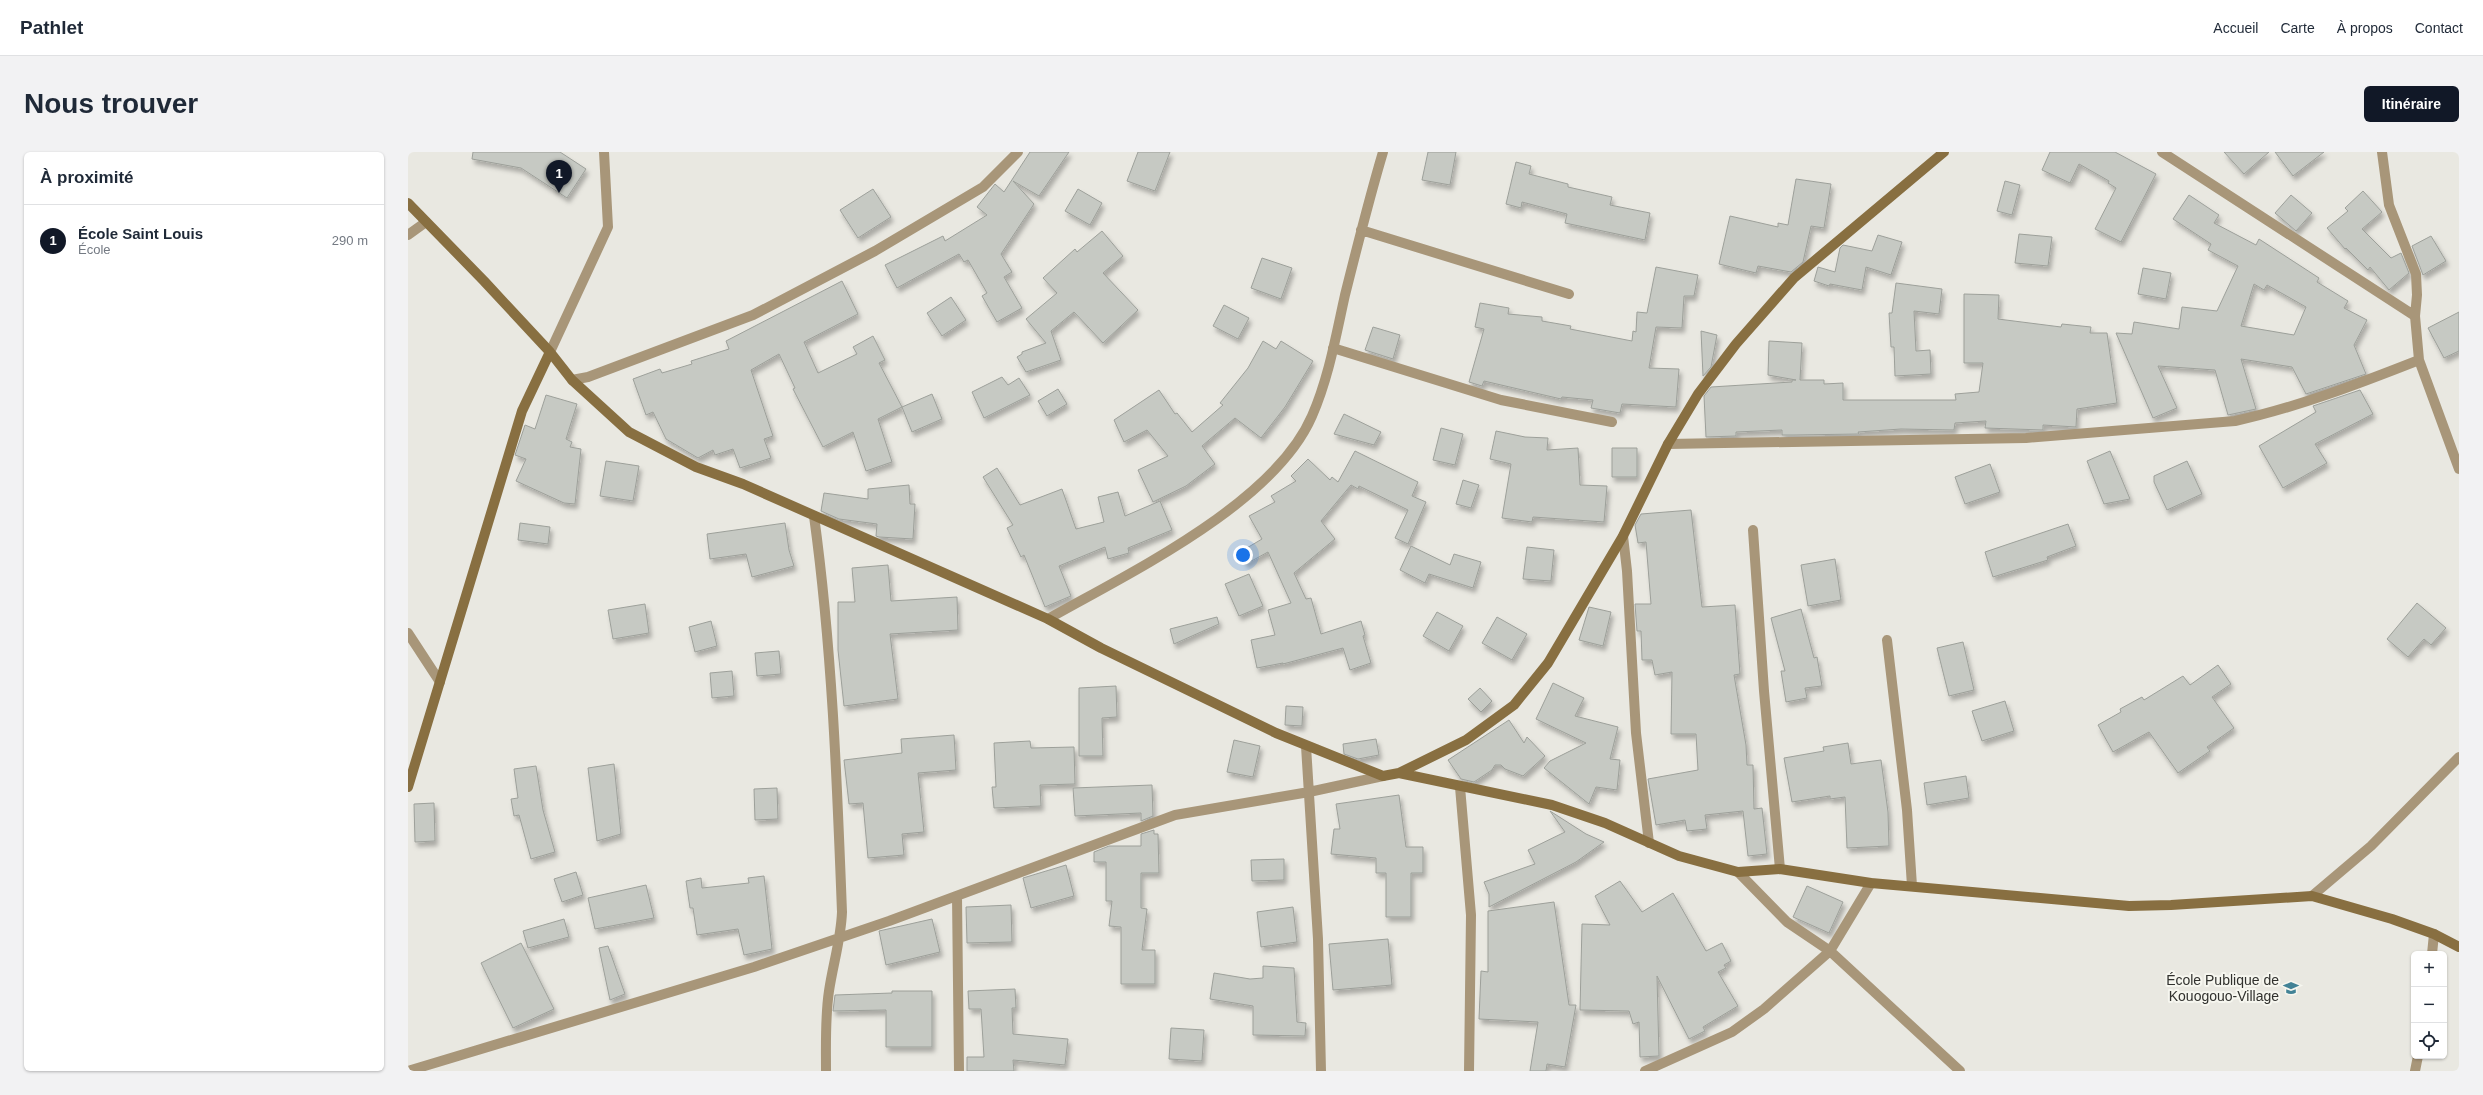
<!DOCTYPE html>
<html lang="fr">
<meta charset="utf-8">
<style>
:root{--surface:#fff;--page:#f2f2f3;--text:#1f2937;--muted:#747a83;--line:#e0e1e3;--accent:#111827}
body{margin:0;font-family:Arial,sans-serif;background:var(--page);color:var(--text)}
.controls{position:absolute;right:12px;bottom:12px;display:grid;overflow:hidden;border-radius:6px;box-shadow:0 1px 3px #0004}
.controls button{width:36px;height:36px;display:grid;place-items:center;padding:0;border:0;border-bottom:1px solid var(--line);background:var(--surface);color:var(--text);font:20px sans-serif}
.you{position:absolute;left:835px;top:403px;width:14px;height:14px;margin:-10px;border:3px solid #fff;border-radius:50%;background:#1a73e8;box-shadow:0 0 0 6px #1a73e833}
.badge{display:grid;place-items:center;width:26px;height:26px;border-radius:50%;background:var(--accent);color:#fff;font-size:13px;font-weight:700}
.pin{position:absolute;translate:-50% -33px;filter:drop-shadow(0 1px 2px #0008)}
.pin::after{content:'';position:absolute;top:21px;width:14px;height:12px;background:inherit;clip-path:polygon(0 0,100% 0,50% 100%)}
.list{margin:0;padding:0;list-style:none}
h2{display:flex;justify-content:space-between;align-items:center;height:52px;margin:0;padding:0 16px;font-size:17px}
h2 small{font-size:13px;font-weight:400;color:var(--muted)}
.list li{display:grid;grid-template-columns:26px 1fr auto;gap:12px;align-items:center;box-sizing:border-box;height:72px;padding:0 16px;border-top:1px solid var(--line)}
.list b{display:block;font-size:15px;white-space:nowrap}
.list p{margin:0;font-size:13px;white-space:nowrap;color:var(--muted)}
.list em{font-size:13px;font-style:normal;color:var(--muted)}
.icon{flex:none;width:22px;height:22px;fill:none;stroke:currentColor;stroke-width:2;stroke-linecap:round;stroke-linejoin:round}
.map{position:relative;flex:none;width:2051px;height:919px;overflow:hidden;border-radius:6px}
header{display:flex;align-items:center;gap:24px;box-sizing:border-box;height:56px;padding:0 20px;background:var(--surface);border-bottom:1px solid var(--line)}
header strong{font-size:19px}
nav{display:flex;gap:22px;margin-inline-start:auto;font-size:14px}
.intro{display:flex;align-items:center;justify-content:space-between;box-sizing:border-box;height:96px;padding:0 24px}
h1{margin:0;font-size:28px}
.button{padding:10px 18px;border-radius:6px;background:var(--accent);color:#fff;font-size:14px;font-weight:700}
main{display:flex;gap:24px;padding:0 24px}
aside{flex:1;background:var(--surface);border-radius:6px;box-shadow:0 1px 3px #0004}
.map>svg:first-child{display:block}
.building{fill:#c6c9c3;stroke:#9da09a;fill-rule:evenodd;filter:url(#shadow)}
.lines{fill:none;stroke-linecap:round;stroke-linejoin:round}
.street{stroke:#a89679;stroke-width:10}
.secondary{stroke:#886f41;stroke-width:10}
.labels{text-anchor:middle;stroke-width:4;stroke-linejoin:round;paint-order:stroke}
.poi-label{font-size:14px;fill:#31312e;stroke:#f6f6ef;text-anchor:end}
</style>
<header>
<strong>Pathlet</strong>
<nav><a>Accueil</a><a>Carte</a><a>À propos</a><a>Contact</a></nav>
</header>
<div class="intro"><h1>Nous trouver</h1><a class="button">Itinéraire</a></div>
<main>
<aside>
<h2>À proximité<small></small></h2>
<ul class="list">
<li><span class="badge">1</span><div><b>École Saint Louis</b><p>École</p></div><em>290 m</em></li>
</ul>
</aside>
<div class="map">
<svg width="2051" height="919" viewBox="0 0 2051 919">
<defs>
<filter id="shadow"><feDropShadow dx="2.5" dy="4.5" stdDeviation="2" flood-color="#0004"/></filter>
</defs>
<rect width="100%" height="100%" fill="#e9e8e1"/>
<!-- building -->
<path class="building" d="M65 0H152L178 17 159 46 113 16 64 7Z
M622 0H661L631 44 605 29 626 52 593 102 604 120 596 125 614 156 589 170 574 144 579 141 560 108 556 110 551 102 489 136 477 113 535 84 537 89 579 63 569 55 587 32 596 40Z
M730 0H762L747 39 719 29Z
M1020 0H1048L1042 33 1014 28Z
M1642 0H1707L1748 22 1713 90 1687 77 1708 36 1700 31 1701 29 1671 12 1662 31 1634 18Z
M1816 0H1861L1836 22Z
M1867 0H1916L1885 24Z
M1108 10 1123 14 1121 22 1160 32V35L1204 45 1202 53 1242 61 1237 88 1157 71 1159 62 1114 50 1113 56 1098 52Z
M1388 27 1423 32 1416 76 1403 74 1395 110 1383 120 1350 114 1348 121 1311 112 1322 64 1370 75V71L1380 73Z
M1597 29 1612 33 1604 63 1589 59Z
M465 37 483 65 450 86 432 58Z
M670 37 694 51 682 73 657 59Z
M1955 39 1974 60 1954 77 1983 106 1993 101 2001 121 1981 138 1962 115 1960 118 1938 96 1937 97 1919 76 1940 59 1937 56Z
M1781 43 1811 63 1806 71 1848 93 1851 87 1911 126 1909 130 1940 149 1936 156 1959 168 1946 193 1958 222 1898 242 1884 215 1833 207 1848 257 1820 263 1807 218 1750 214 1769 256 1745 266 1708 181 1724 182 1726 170 1771 177 1774 155 1809 159 1830 114 1800 98 1803 92 1765 67ZM1846 132 1856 138 1859 133 1898 155 1886 183 1833 174Z
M1883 43 1904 61 1888 79 1867 61Z
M694 79 715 104 695 121 730 158 695 191 666 160 643 179 653 208 618 220 609 205 614 202V200L638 191 618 167 649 141 635 126 667 97 669 100Z
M1611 82 1644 85 1640 114 1607 111Z
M1470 83 1494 90 1483 123 1458 115 1454 138 1422 132 1421 134 1406 129 1410 115 1427 120 1432 96 1435 93 1464 99Z
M2023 84 2038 109 2015 123 2004 94Z
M854 106 884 116 873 147 843 136Z
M1248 115 1290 123 1286 144H1276L1274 176 1248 175 1241 216 1271 217 1268 255 1214 252 1212 261 1183 256 1185 248 1154 245 1153 247 1076 229 1074 234 1061 230 1076 177 1067 175 1072 151 1101 156 1100 162 1134 165V169L1163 174 1162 177 1224 189 1225 179 1228 180 1229 160 1239 161Z
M1735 116 1763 121 1758 147 1730 142Z
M434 129 450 162 396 190 410 221 449 202 445 195 465 184 477 208 471 211 494 255 470 267 484 310 458 319 445 280 415 295 385 237 387 236 371 202 343 218 365 284 356 287 363 306 332 316 325 297 307 303 305 298 290 306 258 287 245 260 238 263 225 227 252 217 254 221 284 212 283 209 321 197 318 189Z
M1488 131 1534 137 1531 162 1506 159 1508 199 1522 198 1523 222 1487 224 1486 195H1483L1481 161H1484Z
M1556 142 1591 143 1590 167 1653 175 1654 172 1683 175 1682 181H1699L1709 251 1669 257 1668 275 1635 273V278L1577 276 1578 269 1547 271 1546 278 1493 277 1450 280 1451 282 1386 283H1374V278L1328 280V284L1298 285 1296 244 1303 235 1384 230V228H1388L1360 223 1361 189 1394 191 1392 228H1416V232L1435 231V248H1548L1547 242 1571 240 1575 211H1556Z
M543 145 558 168 534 184 519 161Z
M816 153 841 166 830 187 805 174Z
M2051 160V199L2036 206 2020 176Z
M965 175 992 183 985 207 957 198Z
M1293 179 1309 183 1303 215 1295 224Z
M855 189 868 197 873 189 905 209 877 255 853 286 827 266 794 294 807 312 778 334 745 350 730 318 760 304 739 278 716 290 706 268 751 238 767 262 769 261 784 280 815 253 812 251 840 216Z
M594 225 600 233 611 226 622 243 576 266 564 240Z
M650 237 659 252 639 264 630 249Z
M1952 238 1965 262 1907 292 1919 311 1875 336 1851 294 1908 260 1905 254Z
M524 242 534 267 504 280 494 255Z
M138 243 169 252 158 287 164 290 162 295 173 297 167 352 156 351 108 329 118 307 107 303 117 273 127 277Z
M936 262 973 280 966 293 926 282Z
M1033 276 1055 282 1047 313 1025 308Z
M1088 279 1117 285 1140 286 1139 298 1170 296 1172 333 1199 334 1196 370 1125 365 1124 370 1094 366 1103 312 1082 307Z
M1204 296H1229V325H1204Z
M947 299 1010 330 1004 344 1018 350 1000 392 987 386 1000 358 951 334 950 337 943 333 913 369 927 387 886 421 898 447 903 446 913 482 953 469 957 483 955 484 963 511 942 518 935 496 875 512V511L849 516 843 488 867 483 860 458 883 451 860 400 838 412 832 400 854 387 841 364 867 350 863 344 888 329 883 324 900 307 922 328 924 325 930 330Z
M1702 299 1722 347 1696 352 1679 309Z
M198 309 231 314 225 349 192 344Z
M1779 309 1794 342 1759 358 1746 330V324Z
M1582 312 1592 340 1557 352 1547 325Z
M589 316 612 353 654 337 668 377 696 370 690 345 710 340 717 364 752 349 764 378 720 396 721 401 700 407 697 395 651 414 663 444 637 455 616 403 613 405 599 376 605 373 575 325Z
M1055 328 1071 333 1063 356 1048 352Z
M501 333 502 352H507L505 387 471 385 468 384 469 372 431 367 413 359 416 341 460 347V337Z
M1283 358 1294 455 1327 453 1332 522 1326 523 1338 593 1339 613H1345L1346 657 1354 656 1359 702 1340 704 1335 659 1297 663 1299 677 1279 679 1277 668 1248 673 1240 627 1290 618 1288 582H1263L1264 520 1247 523 1244 508H1234L1233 479H1229L1227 452H1243L1238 390 1230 391 1227 373 1233 362Z
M112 371 142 375 140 392 110 388Z
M377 371 381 398 386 414 344 425 338 402 302 407 299 382Z
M1660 372 1668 394 1639 405 1640 408 1585 425 1577 400Z
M1003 394 1042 413 1046 402 1073 410 1065 436 1021 422 1017 431 992 418Z
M1119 395 1146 398 1143 429 1115 427Z
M1427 407 1433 448 1400 454 1393 413Z
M480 413 483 449 549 445 550 478 482 482 490 547 436 554 430 498V450H447L444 416Z
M841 422 855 454 831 464 817 432Z
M2009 451 2038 476 2023 493 2016 487 2000 505 1979 487Z
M237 452 241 481 205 487 200 458Z
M1181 455 1203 460 1195 494 1171 488Z
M1393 457 1406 506 1409 505 1414 534 1397 536 1399 546 1378 550 1373 519H1377L1363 466Z
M1029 460 1055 474 1041 499 1015 484Z
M809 465 811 472 766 492 762 477Z
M1089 465 1119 482 1104 508 1074 491Z
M303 469 309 494 287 500 281 475Z
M1555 490 1566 538 1541 544 1529 496Z
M371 499 373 522 349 524 347 501Z
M1810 513 1823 532 1804 545 1826 576 1799 595 1802 599 1770 621 1741 580 1705 600 1690 573 1713 560 1712 557 1734 545 1736 548 1775 524 1782 533Z
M324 519 326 544 304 546 302 521Z
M1145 531 1176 546 1167 564 1210 575 1202 607 1212 608 1209 638 1188 635 1181 652 1136 616 1142 609 1178 591 1128 567Z
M708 534 709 565 694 566 695 604H671V536Z
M1072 536 1084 549 1073 560 1060 547Z
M1597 549 1606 579 1574 589 1564 559Z
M878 554 895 555 894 574 877 573Z
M1101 568 1116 591 1119 585 1137 604 1115 624 1097 617 1093 613H1087L1084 618 1066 630 1053 627 1040 608Z
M546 583 548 618 510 621 516 680 494 682 496 703 460 706 455 651 441 652 436 608 494 601 493 587Z
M968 587 971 603 950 607 936 602 935 592Z
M826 588 852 594 845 625 819 620Z
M622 589 623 596 666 595 667 632 632 633 633 654 586 656 584 635H588L586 591Z
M1440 591 1443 612 1473 608 1480 660 1481 694 1439 696 1437 645 1422 647V644L1384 650 1376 606 1416 599 1415 595Z
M206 612 213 682 189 689 180 616Z
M128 614 135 658 147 700 123 707 111 663 106 664 103 647 110 646 106 617Z
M1558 624 1561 646 1519 653 1516 631Z
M744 633 745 664 733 669V661L667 664 665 636Z
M369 636 370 667 347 668 346 637Z
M991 643 998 695H1015V721H1003V765H978V721H968V706L923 702 926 677H932L928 652Z
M26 651 27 689 7 690 6 652Z
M1142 659 1178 682 1196 690 1168 710 1081 755V742L1076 730 1127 712 1120 698 1157 680Z
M746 678V682H750L751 721H733V756L739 757 734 798H747V832H713V775L701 774 704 749H698V710H686V700L701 694H733V682Z
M876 707V728L844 729 843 708Z
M658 713 666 744 623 756 615 726Z
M168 720 175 743 154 750 146 727Z
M356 724 364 797 336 803 330 777 289 783 285 756H282L278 729 293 726 294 736 341 731 340 726Z
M1212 729 1234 760 1265 741 1298 799 1314 791 1323 809 1316 813 1318 816 1310 820 1330 854 1295 875 1297 879 1281 887 1249 824 1251 904 1232 905 1231 870 1225 872 1221 859 1172 858 1174 772 1202 773 1187 744Z
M238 733 246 766 187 777 180 746Z
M1399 734 1435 750 1421 781 1385 765Z
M1146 750 1161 853H1168L1157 915 1139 912 1138 919H1122L1130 870 1071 867 1073 819 1080 820V759Z
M603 753 604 790 559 791 558 755Z
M885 755 889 790 853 795 849 760Z
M156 767 161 785 120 796 115 779Z
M524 767 532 800 478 813 471 779Z
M980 787 984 833 925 838 921 792Z
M113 791 146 857 105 876 73 811Z
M200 794 217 842 202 848 191 796Z
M855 814 886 816 889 870 898 871 897 884 845 883V854L802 847 806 821 842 827 855 826Z
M607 837 608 856H604L605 882 660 887 657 913 605 908 606 919H559V905H576L573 857H561L560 839Z
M484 839H524V895H478V858L425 859 427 843 484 841Z
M763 876 796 878 794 909 761 907Z"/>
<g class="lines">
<!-- street -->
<path class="street" d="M1754 0 2007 164
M953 78 1161 142
M0 83 18 70
M925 196 1093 248 1204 270
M142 200 200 75 196 0
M2011 208 2051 317
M164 228 180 225 345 163 467 99 575 35 610 0
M1260 292 1618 286 1827 269C1890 255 1950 232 2011 208L2007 164 2009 143 2008 122 1981 53 1974 0
M406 364C424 495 429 628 434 760 433 787 425 812 421 839 417 865 418 892 418 919
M1345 378 1356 539 1372 717
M1215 384 1219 419 1228 581 1241 691
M640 467C721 421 866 352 904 264 921 225 928 183 937 143 949 95 961 47 975 0
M0 481 32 530
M1479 488 1499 658 1504 734
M898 594 910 787 913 919
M1052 635 1063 763 1061 919
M1330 720 1379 770 1422 799 1552 919
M549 744 551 919
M1904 744 1963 694 2051 605
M2024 802 2026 782
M0 919 346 815 481 769 767 663 901 640 975 624
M1237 919 1324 880 1356 857 1422 799 1463 731
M2007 919 2010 904"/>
<!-- secondary -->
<path class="secondary" d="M0 51 76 129 142 200 164 228 221 280 288 315 335 332 640 467 693 496 868 581 975 624 991 621 1058 588 1106 553 1140 511 1215 384 1260 292 1290 242 1328 192 1386 126 1536 0
M991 621 1144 653 1197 671 1271 704 1330 720 1372 717 1463 731 1721 754 1763 753 1904 744 1984 767 2026 782 2051 795
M0 635 114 259 142 200"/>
</g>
<!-- icons -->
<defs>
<g id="school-bare" transform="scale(1.2)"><path d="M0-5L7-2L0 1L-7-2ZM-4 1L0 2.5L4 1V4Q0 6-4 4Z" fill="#428296" stroke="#f6f6ef" stroke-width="2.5" paint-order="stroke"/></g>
</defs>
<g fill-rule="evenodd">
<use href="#school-bare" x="1883" y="836"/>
</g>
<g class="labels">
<!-- poi labels -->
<g class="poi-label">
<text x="1871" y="833">École Publique de<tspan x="1871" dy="16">Kouogouo-Village</tspan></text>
</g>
</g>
</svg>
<div class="controls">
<button>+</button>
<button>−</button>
<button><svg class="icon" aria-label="locate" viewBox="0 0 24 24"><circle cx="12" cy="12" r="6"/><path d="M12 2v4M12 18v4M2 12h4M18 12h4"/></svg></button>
</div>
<div class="you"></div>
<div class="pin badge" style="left:151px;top:41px">1</div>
</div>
</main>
